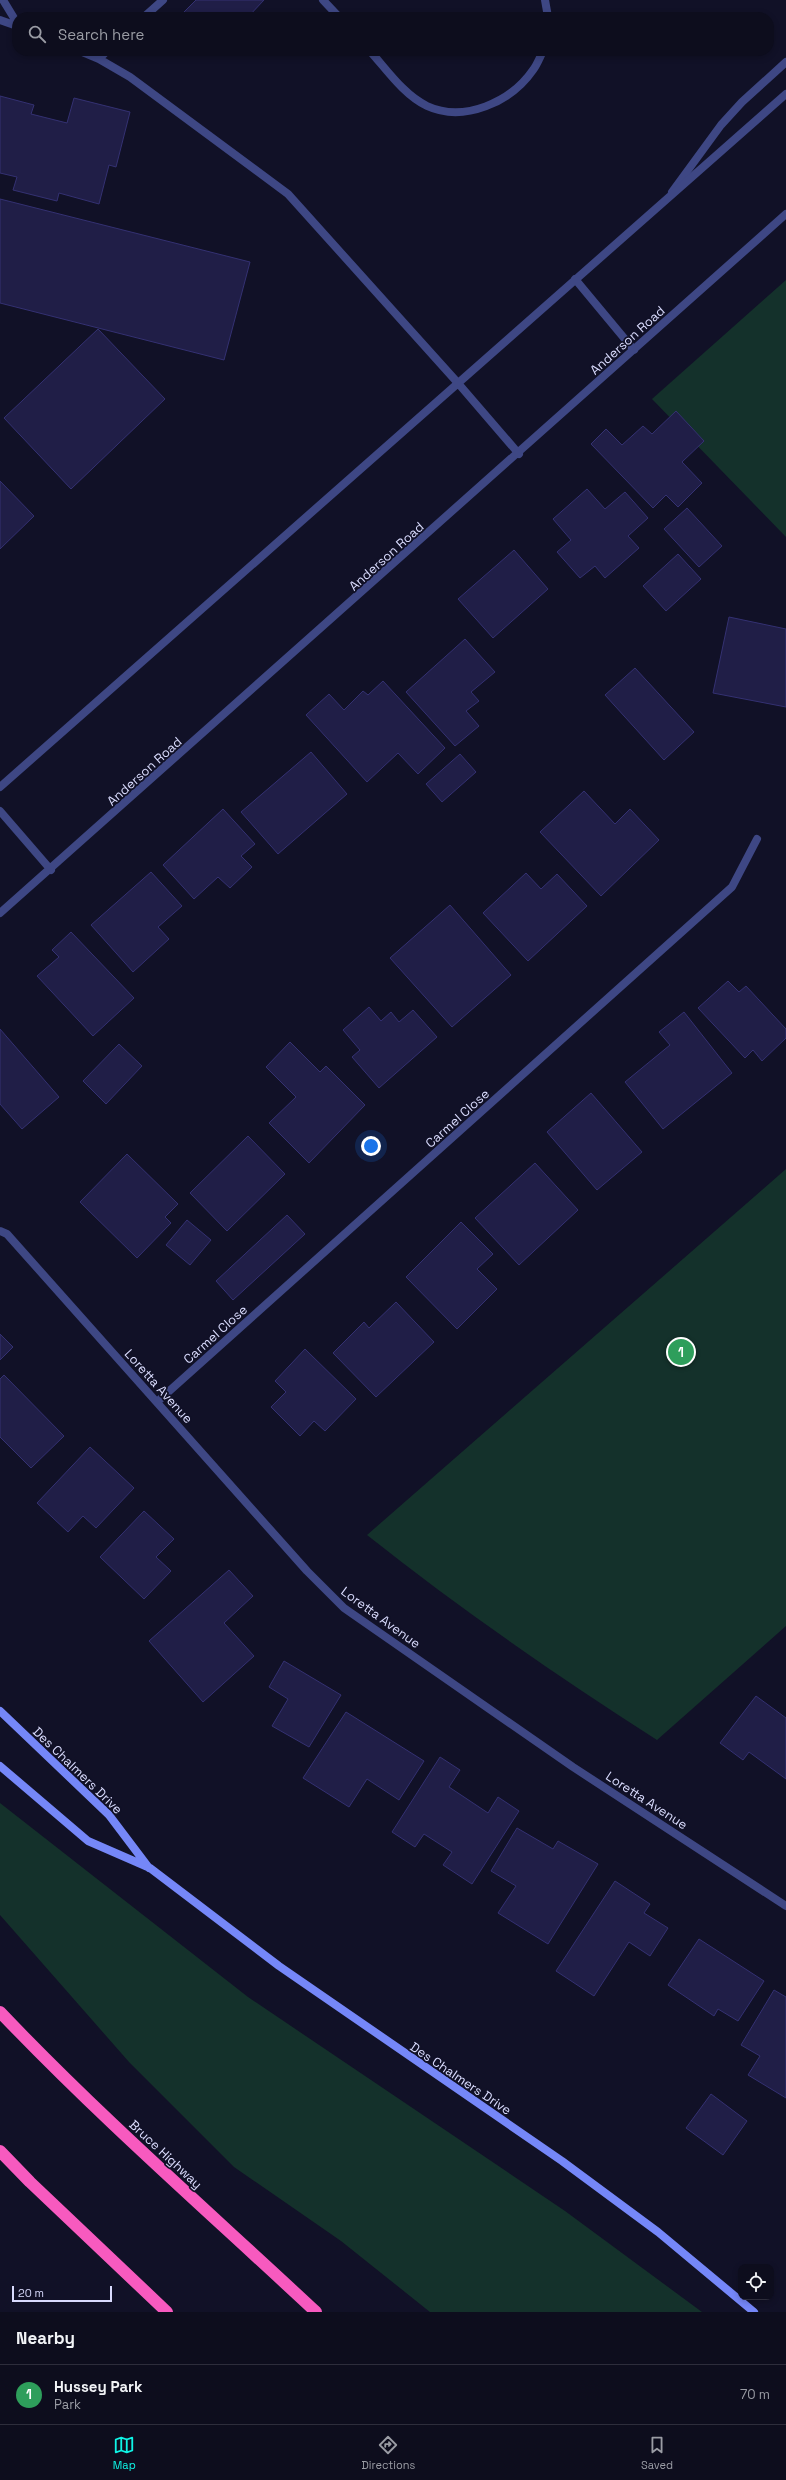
<!DOCTYPE html>
<style>
:root{--surface:#0d0d1d;--page:#1b1b2a;--text:#f1f3f6;--muted:#9a9ca4;--line:#2d2d3b;--accent:#0ff4e5}
body{margin:0;font-family:"Space Grotesk",sans-serif;background:var(--page);color:var(--text)}
.controls{position:absolute;right:12px;bottom:12px;display:grid;overflow:hidden;border-radius:8px;box-shadow:0 2px 6px #0003}
.controls button{width:36px;height:36px;display:grid;place-items:center;padding:0;border:0;border-bottom:1px solid var(--line);background:var(--surface);color:var(--text);font:20px sans-serif}
.scale{position:absolute;left:12px;bottom:10px;width:100px;box-sizing:border-box;padding-left:4px;border:2px solid #d9dbfd;border-top:0;font-size:11px;line-height:14px;white-space:nowrap;color:#d9dbfd;-webkit-text-stroke:3px #111127;paint-order:stroke}
.you{position:absolute;left:371px;top:1146px;width:14px;height:14px;margin:-10px;border:3px solid #fff;border-radius:50%;background:#1a73e8;box-shadow:0 0 0 6px #1a73e833}
.badge{display:grid;place-items:center;width:26px;height:26px;border-radius:50%;background:var(--accent);color:#fff;font-size:13px;font-weight:700}
.pin{position:absolute;translate:-50% -50%;border:2px solid #fff;box-shadow:0 1px 4px #0006}
.list{margin:0;padding:0;list-style:none}
h2{display:flex;justify-content:space-between;align-items:center;height:52px;margin:0;padding:0 16px;font-size:17px}
h2 small{font-size:13px;font-weight:400;color:var(--muted)}
.list li{display:grid;grid-template-columns:26px 1fr auto;gap:12px;align-items:center;box-sizing:border-box;height:60px;padding:0 16px;border-top:1px solid var(--line)}
.list b{display:block;font-size:15px;white-space:nowrap}
.list p{margin:0;font-size:13px;white-space:nowrap;color:var(--muted)}
.list em{font-size:13px;font-style:normal;color:var(--muted)}
.icon{flex:none;width:22px;height:22px;fill:none;stroke:currentColor;stroke-width:2;stroke-linecap:round;stroke-linejoin:round}
.map{position:relative;flex:none;width:786px;height:2312px;overflow:hidden}
.search{position:absolute;background:var(--surface);box-shadow:0 2px 6px #0003;left:12px;right:12px;top:12px;height:44px;display:flex;align-items:center;gap:10px;box-sizing:border-box;padding:0 14px;border-radius:16px;color:var(--muted);font-size:15px}
.sheet{height:112px;background:var(--surface)}
nav{display:flex;justify-content:space-around;align-items:center;box-sizing:border-box;height:56px;border-top:1px solid var(--line);background:var(--surface);font-size:11px;color:var(--muted)}
nav a{display:grid;justify-items:center;gap:2px}
nav .on{color:var(--accent)}
.map>svg:first-child{display:block}
.green{fill:#14312b}
.building{fill:#201e47;stroke:#343172}
.lines{fill:none;stroke-linecap:round;stroke-linejoin:round}
.service{stroke:#3e4784;stroke-width:8}
.minor{stroke:#3e4784;stroke-width:8}
.tertiary{stroke:#3e4784;stroke-width:8}
.secondary{stroke:#7587f8;stroke-width:8}
.motorway{stroke:#f75abf;stroke-width:12}
.labels{text-anchor:middle;stroke-width:3.5;stroke-linejoin:round;paint-order:stroke}
.street-label{font-size:13px;fill:#d9dbfd;stroke:#111127}
</style>
<div class="map">
<svg width="786" height="2312" viewBox="0 0 786 2312">
<rect width="100%" height="100%" fill="#111127"/>
<!-- green -->
<path class="green" d="M786 280V537L652 399Z
M786 1169V1626L657 1740C556 1675 460 1609 367 1535Z
M0 1803 248 1997 565 2211 702 2312H430L341 2241 234 2167 129 2062 0 1915Z"/>
<!-- building -->
<path class="building" d="M196 0H264L248 17H179Z
M0 96 34 105 31 114 67 123 74 98 130 112 116 167 109 165 99 204 59 193 57 201 13 190 17 177 0 173Z
M0 199 250 262 224 360 0 303Z
M98 329 165 399 71 489 4 418Z
M676 411 704 441 682 462 702 483 678 507 666 495 653 508 591 444 606 429 622 445 643 426 652 434Z
M0 481 34 516 0 549Z
M587 489 605 509 625 492 648 518 628 536 639 548 605 578 595 566 580 578 557 552 571 540 553 519Z
M687 508 722 546 699 567 664 529Z
M514 550 548 589 493 638 458 599Z
M678 554 701 579 666 611 643 586Z
M729 617 786 629V707L713 693Z
M465 639 495 672 471 692 479 701 466 711 479 726 455 746 406 692Z
M635 668 694 732 664 760 605 695Z
M383 681 445 748 418 774 398 753 367 782 306 715 329 694 344 710 363 691 368 695Z
M311 752 347 794 278 854 241 812Z
M460 754 476 772 442 802 426 784Z
M584 791 615 824 630 809 659 840 601 896 540 832Z
M223 809 255 844 241 856 252 867 230 888 218 877 194 899 163 865Z
M151 872 182 906 158 927 169 939 133 972 91 925Z
M526 873 541 889 557 874 587 906 528 961 483 913Z
M450 905 511 975 452 1027 390 958Z
M71 932 134 998 93 1036 37 976 59 957 52 950Z
M728 981 739 992 746 986 786 1029V1038L762 1061 753 1050 745 1058 698 1008Z
M369 1007 381 1021 391 1012 399 1022 413 1010 437 1037 379 1088 352 1057 360 1050 343 1030Z
M684 1012 732 1073 663 1129 625 1082 670 1045 659 1032Z
M0 1029 59 1097 22 1129 0 1104Z
M290 1042 320 1072 326 1066 365 1105 309 1163 269 1123 296 1097 266 1067Z
M119 1044 142 1066 106 1104 83 1081Z
M591 1093 642 1152 597 1190 547 1132Z
M248 1136 285 1174 227 1231 190 1193Z
M127 1154 178 1204 165 1217 171 1223 137 1258 80 1202Z
M535 1163 578 1210 519 1265 475 1218Z
M287 1215 305 1234 233 1300 216 1281Z
M187 1220 211 1240 190 1265 166 1245Z
M461 1222 493 1254 477 1269 497 1289 457 1329 406 1277Z
M396 1302 434 1342 376 1397 333 1353 364 1322 369 1328Z
M0 1334 13 1347 0 1360Z
M305 1349 356 1399 325 1431 314 1421 300 1436 271 1407 286 1392 275 1381Z
M4 1375 64 1436 31 1468 0 1437V1379Z
M90 1447 134 1488 96 1528 83 1516 68 1532 37 1503Z
M144 1511 174 1539 156 1557 171 1571 144 1599 100 1557Z
M229 1570 253 1596 224 1623 254 1656 203 1702 149 1641Z
M284 1661 341 1695 309 1747 272 1726 288 1699 269 1687Z
M756 1696 786 1718V1779L749 1752 743 1760 720 1743Z
M346 1712 424 1761 399 1800 367 1779 349 1807 303 1778Z
M440 1757 460 1770 449 1787 488 1813 498 1797 519 1811 472 1884 443 1865 452 1852 424 1834 415 1847 392 1832Z
M517 1828 553 1849 558 1841 598 1864 548 1944 498 1913 516 1886 491 1871Z
M615 1881 650 1904 644 1913 668 1928 650 1956 629 1942 594 1996 556 1971Z
M699 1939 764 1981 738 2021 718 2009 714 2016 668 1985Z
M774 1990 786 1997V2098L748 2075 760 2056 741 2045Z
M711 2094 747 2121 723 2155 686 2128Z"/>
<g class="lines">
<!-- service -->
<path class="service" d="M3 0 17 23
M323 0 339 17
M545 0 548 17
M144 17 163 0
M0 20 17 26
M80 51 99 59 130 77 288 194 457 382
M370 51C387 70 404 95 427 106 464 123 511 102 533 70 537 65 540 57 543 51
M99 59 107 51
M672 192 721 125 742 102 786 62"/>
<!-- minor -->
<path class="minor" d="M0 1231 7 1234 307 1571 344 1608 573 1767 786 1906
M157 1402 732 887 757 839"/>
<!-- tertiary -->
<path class="tertiary" d="M575 279 634 350
M457 382 519 454
M0 787 786 94
M0 811 51 870
M0 913 786 214"/>
<!-- secondary -->
<path class="secondary" d="M0 1711 109 1815 149 1868
M0 1766 88 1841 150 1868 279 1966 562 2161 658 2232 754 2312"/>
<!-- motorway -->
<path class="motorway" d="M0 2012C100 2117 210 2213 316 2312
M0 2151 30 2182 167 2312"/>
</g>
<g class="labels">
<!-- street labels -->
<g class="street-label">
<text transform="translate(627 340) rotate(-42)" y="5">Anderson Road</text>
<text transform="translate(386 556) rotate(-42)" y="5">Anderson Road</text>
<text transform="translate(144 771) rotate(-42)" y="5">Anderson Road</text>
<text transform="translate(457 1118) rotate(-42)" y="5">Carmel Close</text>
<text transform="translate(215 1334) rotate(-42)" y="5">Carmel Close</text>
<text transform="translate(159 1386) rotate(48)" y="5">Loretta Avenue</text>
<text transform="translate(381 1617) rotate(36)" y="5">Loretta Avenue</text>
<text transform="translate(78 1770) rotate(44)" y="5">Des Chalmers Drive</text>
<text transform="translate(647 1800) rotate(33)" y="5">Loretta Avenue</text>
<text transform="translate(461 2078) rotate(34)" y="5">Des Chalmers Drive</text>
<text transform="translate(166 2154) rotate(43)" y="5">Bruce Highway</text>
</g>
</g>
</svg>
<div class="controls">
<button><svg class="icon" aria-label="locate" viewBox="0 0 24 24"><circle cx="12" cy="12" r="6"/><path d="M12 2v4M12 18v4M2 12h4M18 12h4"/></svg></button>
</div>
<div class="scale">20 m</div>
<div class="you"></div>
<div class="pin badge" style="left:681px;top:1352px;background:#2e9e5b">1</div>
<div class="search"><svg class="icon" aria-label="search" viewBox="0 0 24 24"><circle cx="10" cy="10" r="6"/><path d="M15 15l6 6"/></svg>Search here</div>
</div>
<section class="sheet">
<h2>Nearby<small></small></h2>
<ul class="list">
<li><span class="badge" style="background:#2e9e5b">1</span><div><b>Hussey Park</b><p>Park</p></div><em>70 m</em></li>
</ul>
</section>
<nav>
<a class="on"><svg class="icon" aria-label="map" viewBox="0 0 24 24"><path d="M3 6l6-2 6 2 6-2v14l-6 2-6-2-6 2zM9 4v14M15 6v14"/></svg>Map</a>
<a><svg class="icon" aria-label="directions" viewBox="0 0 24 24"><path d="M12 3l9 9-9 9-9-9zM9 14v-3h6M13 9l2 2-2 2"/></svg>Directions</a>
<a><svg class="icon" aria-label="saved" viewBox="0 0 24 24"><path d="M7 4h10v16l-5-4-5 4z"/></svg>Saved</a>
</nav>
